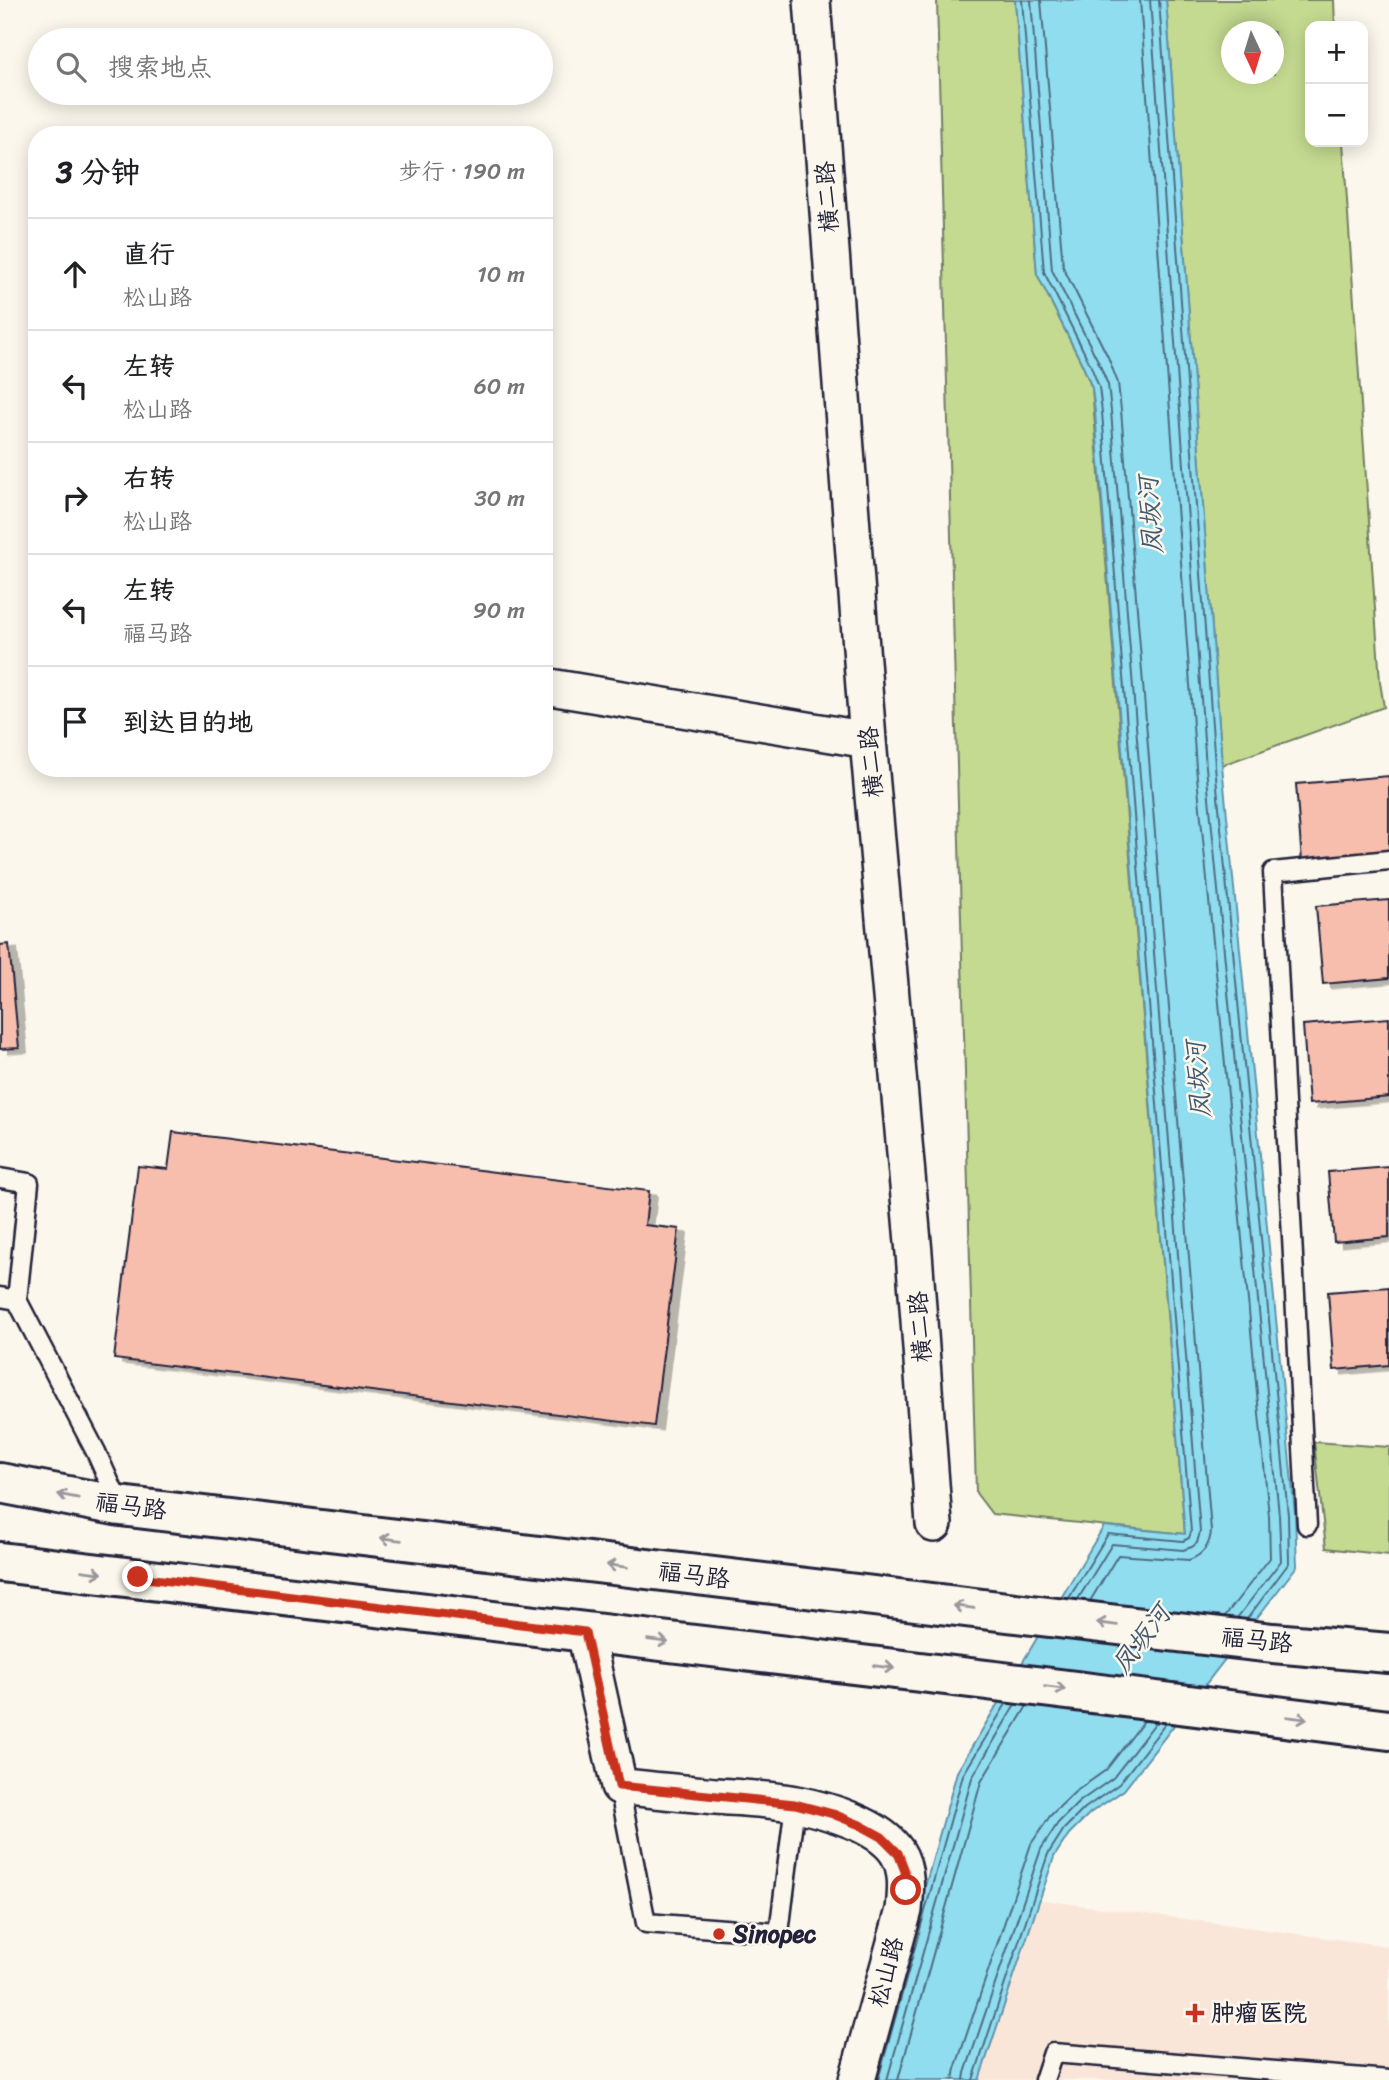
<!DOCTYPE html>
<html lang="zh">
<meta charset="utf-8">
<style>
:root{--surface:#fff;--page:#f2f2f2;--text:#202124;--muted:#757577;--line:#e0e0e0}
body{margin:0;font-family:Sriracha,"LXGW WenKai TC",sans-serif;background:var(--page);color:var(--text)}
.controls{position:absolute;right:21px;top:21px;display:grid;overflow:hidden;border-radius:14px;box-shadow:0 4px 18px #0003}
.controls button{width:63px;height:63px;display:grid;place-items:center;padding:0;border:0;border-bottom:2px solid var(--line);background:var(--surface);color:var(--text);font:35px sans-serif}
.compass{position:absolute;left:1221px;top:21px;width:63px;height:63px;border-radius:50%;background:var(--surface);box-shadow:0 4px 18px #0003;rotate:176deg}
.stop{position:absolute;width:21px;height:21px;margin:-16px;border:5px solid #c8321e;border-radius:50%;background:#fff}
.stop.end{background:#c8321e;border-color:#fff;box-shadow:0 2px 7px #0008}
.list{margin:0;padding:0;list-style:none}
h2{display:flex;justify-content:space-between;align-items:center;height:91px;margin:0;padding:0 28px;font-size:30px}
h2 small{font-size:23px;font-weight:400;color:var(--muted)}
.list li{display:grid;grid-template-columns:46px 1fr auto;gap:21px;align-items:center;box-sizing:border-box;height:112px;padding:0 28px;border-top:2px solid var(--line)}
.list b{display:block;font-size:26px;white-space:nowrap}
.list p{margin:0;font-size:23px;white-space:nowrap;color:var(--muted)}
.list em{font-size:23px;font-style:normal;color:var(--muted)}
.icon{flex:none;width:38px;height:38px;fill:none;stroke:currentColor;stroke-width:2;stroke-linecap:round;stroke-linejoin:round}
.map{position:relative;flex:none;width:1389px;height:2080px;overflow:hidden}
.search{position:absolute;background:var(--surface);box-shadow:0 4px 18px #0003;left:28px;top:28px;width:525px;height:77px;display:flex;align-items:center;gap:18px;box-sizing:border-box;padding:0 24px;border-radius:38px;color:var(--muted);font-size:26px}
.panel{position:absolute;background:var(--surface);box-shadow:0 4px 18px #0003;left:28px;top:126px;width:525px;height:651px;border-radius:28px}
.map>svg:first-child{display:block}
.built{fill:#fae6d9}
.green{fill:#c4da90;stroke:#737e66;stroke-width:2;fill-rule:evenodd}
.water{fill:#90ddf0;stroke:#6492a8;stroke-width:2}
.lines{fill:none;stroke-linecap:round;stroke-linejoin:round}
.shore{stroke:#4e6d83;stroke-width:2}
.building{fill:#f7beae;stroke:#22223b;stroke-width:2;filter:url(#shadow)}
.lane-casing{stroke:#22223b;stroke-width:23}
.street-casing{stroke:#22223b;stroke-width:40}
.primary-casing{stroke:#22223b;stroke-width:44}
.lane{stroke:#fbf7ec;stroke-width:18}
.street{stroke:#fbf7ec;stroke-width:35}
.primary{stroke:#fbf7ec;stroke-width:38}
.oneway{stroke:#99979c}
.route{stroke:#c8321e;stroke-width:9}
.poi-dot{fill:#c8321e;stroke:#fbf7ec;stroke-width:2.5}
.labels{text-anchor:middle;stroke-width:5;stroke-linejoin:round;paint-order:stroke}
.street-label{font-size:24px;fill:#22223b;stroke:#fbf7ec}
.poi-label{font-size:24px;font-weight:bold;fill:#22223b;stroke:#fbf7ec;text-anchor:start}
.water-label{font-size:26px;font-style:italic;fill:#435a71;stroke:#fbf7ec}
</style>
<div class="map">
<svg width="1389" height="2080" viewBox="0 0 1389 2080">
<defs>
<filter id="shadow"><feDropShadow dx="8" dy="4.5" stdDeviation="0" flood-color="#0004"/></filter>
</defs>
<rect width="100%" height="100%" fill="#fbf7ec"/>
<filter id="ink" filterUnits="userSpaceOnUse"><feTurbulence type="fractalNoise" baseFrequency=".0143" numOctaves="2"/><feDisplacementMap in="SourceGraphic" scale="14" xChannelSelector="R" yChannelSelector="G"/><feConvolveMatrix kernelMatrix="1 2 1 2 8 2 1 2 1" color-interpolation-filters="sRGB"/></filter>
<g filter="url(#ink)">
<!-- built -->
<path class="built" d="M1041 1900 1389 1946V2080H979Z"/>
<!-- green -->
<path class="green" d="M937 0H1015L1037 274 1083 366 1092 388 1185 1534 992 1514 976 1493Z
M1166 0H1334L1335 26H1310V142H1343L1380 682 1384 707 1222 765ZM1232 32H1274V74H1232Z
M1314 1442 1389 1447V1555L1326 1548Z"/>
<!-- water -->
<path class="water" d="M1015 0H1166L1222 765 1295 1514 1297 1566 1124 1790 1090 1813 1069 1834 1054 1857 979 2080H871L957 1772 1104 1526 1185 1534 1095 412 1092 388 1083 366 1037 274Z"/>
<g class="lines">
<!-- shore -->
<path class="shore" d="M1022 0 1044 272 1090 364 1099 387 1102 412 1191 1532 1189 1538 1183 1541 1108 1534 1069 1598
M1031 0 1052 270 1098 361 1108 385 1111 411 1200 1532 1197 1543 1192 1547 1183 1550 1112 1544 1078 1599
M1041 0 1063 267 1108 357 1118 383 1121 410 1211 1531C1210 1546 1203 1555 1189 1560L1118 1555 1090 1601
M1140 0 1196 767 1269 1516 1270 1558 1225 1616
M1150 0 1206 767 1279 1515 1281 1561 1237 1618
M1159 0 1215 766 1288 1515 1289 1563 1247 1619
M878 2080 963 1775 1006 1704
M887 2080 972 1778 1015 1705
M898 2080 981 1782 1027 1706
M953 2080 955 2069 1031 1844 1050 1816 1075 1792 1106 1770 1144 1721
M964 2080 965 2073 1041 1849 1058 1823 1079 1802 1113 1778 1156 1722
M973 2080 1048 1854 1064 1829 1085 1808 1119 1784 1166 1723"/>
</g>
<!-- building -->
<path class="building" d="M1389 776V854L1302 862 1296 784Z
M1389 900V978L1323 984 1316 906Z
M9 944 19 1048 0 1049V945Z
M1389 1018V1097L1309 1104 1303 1025Z
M173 1132 649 1191 645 1225 679 1229 654 1426 114 1359 138 1166 168 1169Z
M1389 1167V1237L1334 1242 1328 1172Z
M1389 1287V1365L1334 1370 1328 1292Z"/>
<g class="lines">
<!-- lane casing -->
<g class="lane-casing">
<path id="lane" d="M0 1178 29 1183 17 1300
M0 1297 17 1300 96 1452 120 1506
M1307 1525 1273 872 1389 860
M619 1786 646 1923 779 1933 795 1804
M1044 2080 1053 2053 1389 2080"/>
</g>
<!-- street casing -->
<g class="street-casing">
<path id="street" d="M812 0 868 740 914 1253 934 1524
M544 686 868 740
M585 1632 619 1786C651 1790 684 1793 716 1796 742 1798 771 1799 796 1804 827 1810 879 1825 897 1852 908 1869 906 1891 904 1910L857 2080"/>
</g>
<!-- primary casing -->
<g class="primary-casing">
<path id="primary" d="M0 1483 120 1506 1032 1615 1273 1643 1389 1653
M0 1562 987 1680 1389 1730"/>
</g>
<!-- lane -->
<use href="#lane" class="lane"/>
<!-- street -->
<use href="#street" class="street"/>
<!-- primary -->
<use href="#primary" class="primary"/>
</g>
<!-- one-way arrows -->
<defs><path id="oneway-shaft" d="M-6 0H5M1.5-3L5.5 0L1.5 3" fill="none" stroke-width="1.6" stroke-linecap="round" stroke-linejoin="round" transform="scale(1.75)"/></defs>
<g class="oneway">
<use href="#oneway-shaft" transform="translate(68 1496) rotate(-169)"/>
<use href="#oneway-shaft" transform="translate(391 1539) rotate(-173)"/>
<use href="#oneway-shaft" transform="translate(617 1566) rotate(-173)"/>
<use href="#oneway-shaft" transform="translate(92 1572) rotate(7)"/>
<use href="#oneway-shaft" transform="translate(964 1607) rotate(-173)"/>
<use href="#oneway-shaft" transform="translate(1107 1624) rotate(-173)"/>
<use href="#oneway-shaft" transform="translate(658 1641) rotate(7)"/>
<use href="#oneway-shaft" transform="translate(884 1667) rotate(7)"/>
<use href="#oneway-shaft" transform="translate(1055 1688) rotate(7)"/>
<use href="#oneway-shaft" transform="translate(1297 1718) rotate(7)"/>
</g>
</g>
<g class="lines" filter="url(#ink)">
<!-- route -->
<path class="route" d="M138 1577 585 1632 619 1786 795 1804 833 1814 860 1825 882 1837 898 1853 905 1871 906 1890"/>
</g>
<!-- markers -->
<g class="poi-dot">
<circle cx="719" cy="1934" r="7"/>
<path d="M1191.5 2002.5h7v7h7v7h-7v7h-7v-7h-7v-7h7z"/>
</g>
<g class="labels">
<!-- street labels -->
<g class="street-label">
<text transform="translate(827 197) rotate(-94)" y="8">横二路</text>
<text transform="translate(871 762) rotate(-95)" y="8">横二路</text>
<text transform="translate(920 1327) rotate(-94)" y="8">横二路</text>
<text transform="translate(131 1506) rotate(8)" y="8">福马路</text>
<text transform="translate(694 1575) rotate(7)" y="8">福马路</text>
<text transform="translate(1257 1640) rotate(6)" y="8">福马路</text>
<text transform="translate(886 1972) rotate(-75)" y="8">松山路</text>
</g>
<!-- poi labels -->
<g class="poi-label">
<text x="733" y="1942">Sinopec</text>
<text x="1211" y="2021">肿瘤医院</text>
</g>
<!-- water labels -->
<g class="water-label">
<text transform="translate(1150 515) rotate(-94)" y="9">凤坂河</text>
<text transform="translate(1198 1080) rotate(-95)" y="9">凤坂河</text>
<text transform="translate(1141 1639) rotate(-53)" y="9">凤坂河</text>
</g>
</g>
</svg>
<div class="controls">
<button>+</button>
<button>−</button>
</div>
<svg class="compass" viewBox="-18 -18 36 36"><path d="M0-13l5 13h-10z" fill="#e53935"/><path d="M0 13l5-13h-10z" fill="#757577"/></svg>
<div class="stop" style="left:906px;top:1890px"></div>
<div class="stop end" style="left:138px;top:1577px"></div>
<div class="search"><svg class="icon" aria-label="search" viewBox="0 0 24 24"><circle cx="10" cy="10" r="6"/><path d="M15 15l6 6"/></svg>搜索地点</div>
<section class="panel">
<h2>3 分钟<small>步行 · 190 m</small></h2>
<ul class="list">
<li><svg class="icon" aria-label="ahead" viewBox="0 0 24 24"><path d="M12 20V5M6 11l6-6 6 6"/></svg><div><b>直行</b><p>松山路</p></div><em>10 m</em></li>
<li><svg class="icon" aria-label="left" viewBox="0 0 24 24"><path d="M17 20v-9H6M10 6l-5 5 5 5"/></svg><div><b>左转</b><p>松山路</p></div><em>60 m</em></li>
<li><svg class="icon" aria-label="right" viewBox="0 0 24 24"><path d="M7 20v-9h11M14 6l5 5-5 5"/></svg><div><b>右转</b><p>松山路</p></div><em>30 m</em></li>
<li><svg class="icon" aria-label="left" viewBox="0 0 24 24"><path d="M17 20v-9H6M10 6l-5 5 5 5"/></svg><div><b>左转</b><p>福马路</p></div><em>90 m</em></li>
<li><svg class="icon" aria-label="arrive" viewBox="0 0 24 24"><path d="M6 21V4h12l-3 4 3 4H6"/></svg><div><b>到达目的地</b></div></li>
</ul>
</section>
</div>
